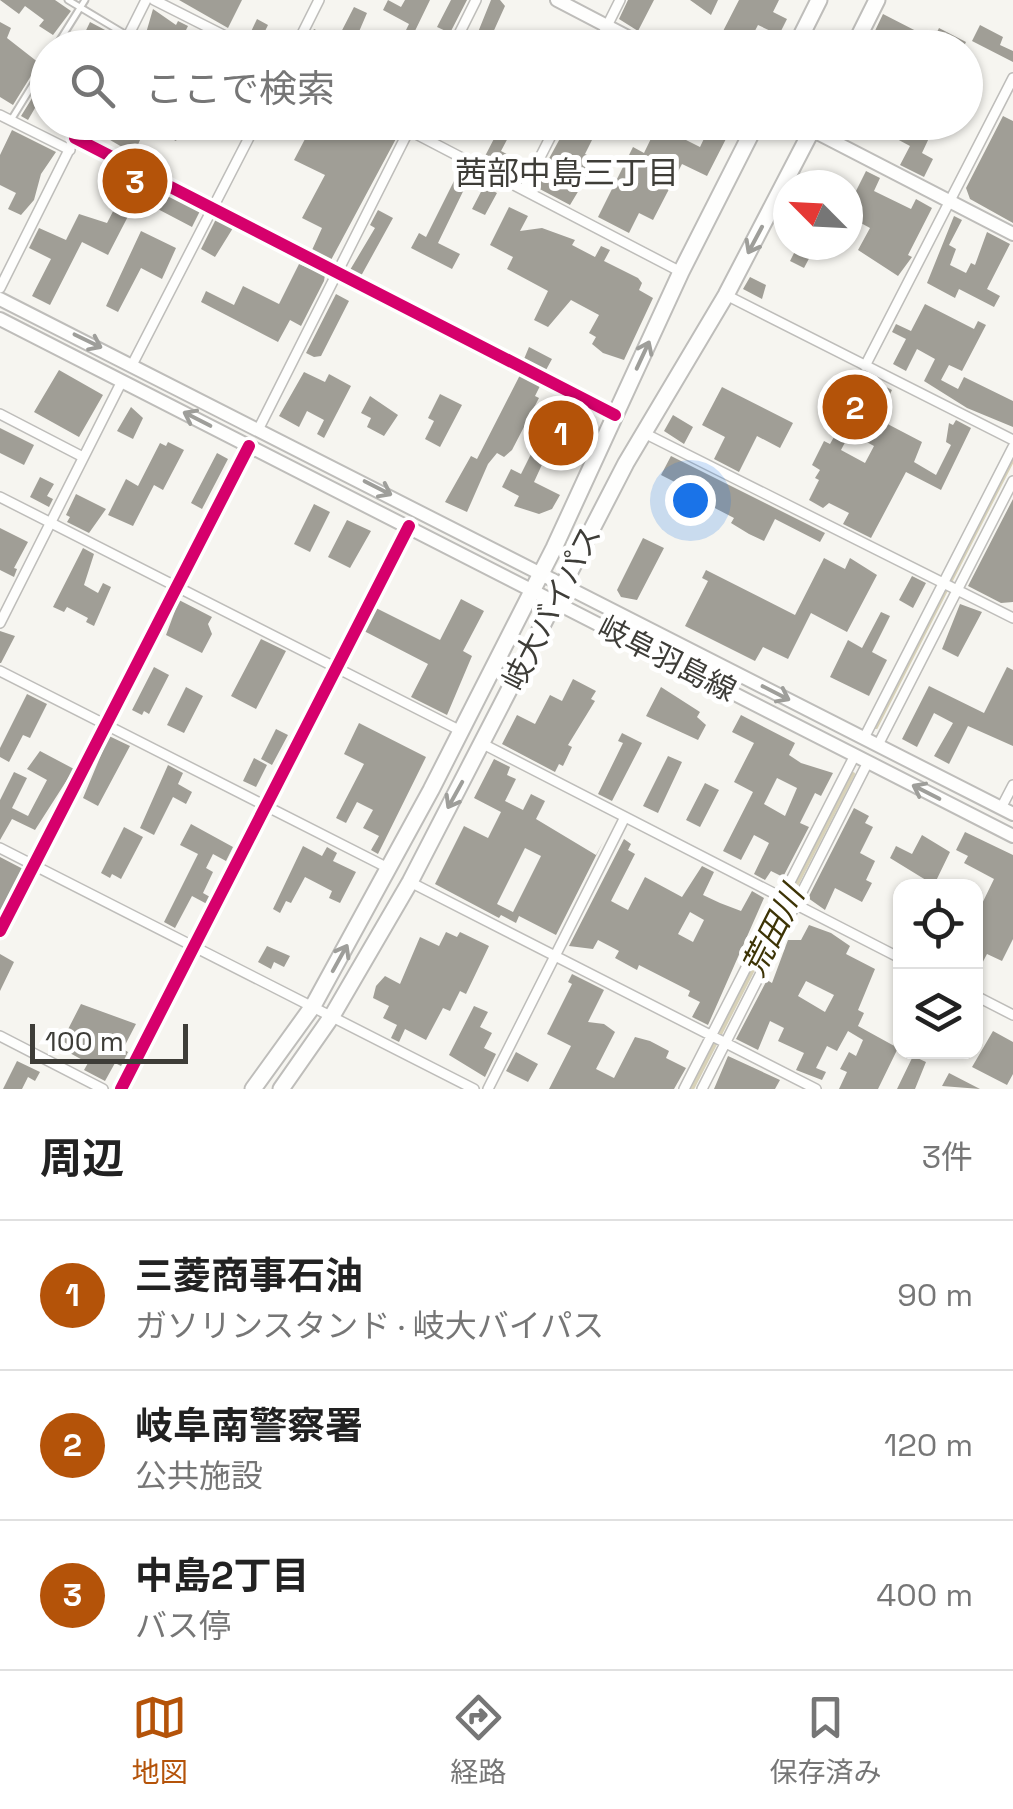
<!DOCTYPE html>
<html lang="ja">
<meta charset="utf-8">
<style>
:root{--surface:#fff;--page:#f2f2f2;--text:#222;--muted:#767676;--line:#e0e0e0;--accent:#b45309}
body{margin:0;font-family:"Space Grotesk","Noto Sans JP",sans-serif;background:var(--page);color:var(--text)}
.controls{position:absolute;right:30px;bottom:30px;display:grid;overflow:hidden;border-radius:20px;box-shadow:0 2px 8px #0004}
.controls button{width:90px;height:90px;display:grid;place-items:center;padding:0;border:0;border-bottom:2px solid var(--line);background:var(--surface);color:var(--text);font:50px sans-serif}
.compass{position:absolute;left:773px;top:170px;width:90px;height:90px;border-radius:50%;background:var(--surface);box-shadow:0 2px 8px #0004;rotate:294deg}
.scale{position:absolute;left:30px;bottom:25px;width:158px;box-sizing:border-box;padding-left:10px;border:5px solid #3e3d38;border-top:0;font-size:28px;line-height:35px;white-space:nowrap;color:#3e3d38;-webkit-text-stroke:8px #fff;paint-order:stroke}
.you{position:absolute;left:690px;top:500px;width:35px;height:35px;margin:-25px;border:8px solid #fff;border-radius:50%;background:#1a73e8;box-shadow:0 0 0 15px #1a73e833}
.badge{display:grid;place-items:center;width:65px;height:65px;border-radius:50%;background:var(--accent);color:#fff;font-size:32px;font-weight:700}
.pin{position:absolute;translate:-50% -50%;border:5px solid #fff;box-shadow:0 2px 10px #0006}
.list{margin:0;padding:0;list-style:none}
h2{display:flex;justify-content:space-between;align-items:center;height:130px;margin:0;padding:0 40px;font-size:42px}
h2 small{font-size:32px;font-weight:400;color:var(--muted)}
.list li{display:grid;grid-template-columns:65px 1fr auto;gap:30px;align-items:center;box-sizing:border-box;height:150px;padding:0 40px;border-top:2px solid var(--line)}
.list b{display:block;font-size:38px;white-space:nowrap}
.list p{margin:0;font-size:32px;white-space:nowrap;color:var(--muted)}
.list em{font-size:32px;font-style:normal;color:var(--muted)}
.icon{flex:none;width:55px;height:55px;fill:none;stroke:currentColor;stroke-width:2;stroke-linecap:round;stroke-linejoin:round}
.map{position:relative;flex:none;width:1013px;height:1089px;overflow:hidden}
.search{position:absolute;background:var(--surface);box-shadow:0 2px 8px #0004;left:30px;right:30px;top:30px;height:110px;display:flex;align-items:center;gap:25px;box-sizing:border-box;padding:0 35px;border-radius:55px;color:var(--muted);font-size:38px}
.sheet{height:580px;background:var(--surface)}
nav{display:flex;justify-content:space-around;align-items:center;box-sizing:border-box;height:140px;border-top:2px solid var(--line);background:var(--surface);font-size:28px;color:var(--muted)}
nav a{display:grid;justify-items:center;gap:5px}
nav .on{color:var(--accent)}
.map>svg:first-child{display:block}
.lines{fill:none;stroke-linecap:round;stroke-linejoin:round}
.stream{stroke:#d8d2b8;stroke-width:4}
.building{fill:#a09e96;fill-rule:evenodd}
.lane-casing{stroke:#bebdba;stroke-width:9}
.street-casing{stroke:#bebdba;stroke-width:12}
.secondary-casing{stroke:#bebdba;stroke-width:16}
.highway-casing{stroke:#bebdba;stroke-width:19}
.lane{stroke:#fefefd;stroke-width:5}
.street{stroke:#fefefd;stroke-width:9}
.secondary{stroke:#fefefd;stroke-width:12}
.highway{stroke:#fefefd;stroke-width:15}
.cycleway-casing{stroke:#fff;stroke-width:19}
.cycleway{stroke:#d6006c;stroke-width:12}
.oneway{stroke:#9e9e9a}
.labels{text-anchor:middle;stroke-width:10;stroke-linejoin:round;paint-order:stroke}
.street-label{font-size:30px;fill:#3e3d38;stroke:#fff}
.neighbourhood-label{font-size:32px;fill:#3e3d38;stroke:#fff}
.water-label{font-size:32px;font-style:italic;fill:#3d3406;stroke:#fff}
</style>
<div class="map">
<svg width="1013" height="1089" viewBox="0 0 1013 1089">
<rect width="100%" height="100%" fill="#f6f5f0"/>
<g class="lines">
<!-- stream -->
<path class="stream" d="M876 727 1013 459
M692 1089 853 774"/>
</g>
<!-- building -->
<path class="building" d="M0 0H55L71 11 53 35 39 26 44 20 25 6 19 14Z
M179 0H242L228 28Z
M388 0 401 7 405 0H430L413 35 438 48H397L409 24 383 10Z
M451 0H467L450 33 437 27Z
M491 0H500L505 6 486 48H461L466 38 474 42Z
M628 0H654L638 31 619 19Z
M690 0H718L711 15Z
M739 0H779L773 12 787 19 779 35 758 25 747 46 720 37Z
M354 7 367 13 352 48H317L307 42 314 29 337 40Z
M153 9 176 25 178 21 188 26 177 48H154L144 40Z
M883 14 922 34 915 48H897L873 35Z
M257 19 268 25 261 39 278 48H257L248 38Z
M0 22 11 28 7 38 39 63 13 105 0 97Z
M90 22 107 31 99 48 79 45Z
M980 25 1003 37 1000 45 1013 51V62L972 41Z
M939 28 966 42 963 48 934 38Z
M34 95 48 102V114L35 108 28 120 21 116Z
M1003 116 1013 121V223L970 199 966 188Z
M112 122H135L132 127 140 131 136 138 140 140 134 154 105 137Z
M168 122H185L176 141 162 134Z
M274 122H337L346 127 348 122H373L398 135 331 260 312 250 322 228 302 218 325 175 294 160 305 139Z
M569 122 597 130 585 154 597 160 570 205 534 186Z
M659 122H688L682 138 700 147 711 124 729 133 707 176 682 164 653 220 639 213 629 233 598 217 633 147 644 153Z
M865 122H921L916 131 929 138 922 153 933 159 924 177 900 165 910 146Z
M499 129 510 134 501 151 520 161 513 175 483 160Z
M12 130 56 152 41 174 34 200 21 215 8 209 16 193 0 185V155Z
M461 167 472 173 438 243 460 254 452 269 411 248 419 233 426 237Z
M866 171 880 178 874 191 911 209 916 199 932 208 908 255 912 257 898 276 858 250 870 228 848 216V207Z
M484 186 497 193 485 215 472 209Z
M124 190 138 197 108 255 82 242 50 305 32 296 51 259 29 248 39 228 66 240 79 214 107 223Z
M160 191 200 211 192 227 152 206Z
M509 207 528 216 520 231 542 228 575 240 572 245 595 257 601 246 610 250 604 261 638 278 642 283 639 290 653 298 624 360 603 353 592 344 596 337 589 333 599 315 571 300 548 327 534 320 548 291 507 269 513 257 490 245Z
M378 210 393 218 361 276 350 270 375 228 370 225Z
M954 216 962 220 949 245 956 249 950 265 966 273 971 263 975 265 987 232 1010 244 987 289 1000 296 994 307 959 289 955 298 927 283Z
M216 219 233 228 215 257 201 249Z
M141 231 176 248 162 279 141 268 118 312 106 306Z
M798 245 813 251 804 268 790 261Z
M299 264 325 275 324 281 301 326 290 320 278 342 201 302 206 291 234 305 243 286 279 304Z
M750 277 766 285 762 299 743 289Z
M336 294 349 301 321 356 314 357 306 353Z
M925 304 974 329 978 321 986 325 962 371 949 365 941 380 958 389 964 377 1013 401V427L967 408 924 381 935 359 917 349 906 371 893 364 906 339 892 332 896 324 911 331Z
M529 347 552 359 546 370 524 359Z
M59 370 103 395 79 437 34 412Z
M304 372 325 382 329 374 351 386 324 438 317 434 324 420 307 411 299 427 279 416Z
M859 373 892 390 878 419 922 442 914 462 936 475 951 445 946 442 949 423 953 425 956 420 971 428 941 490 906 472 871 538 843 524 849 513 829 503 823 508 809 500 819 480 815 478 820 470 812 465 824 441 830 444 839 428 832 425 842 406 831 401 843 377 854 382ZM850 433 874 446 865 463 841 450Z
M520 375 540 386 535 396 539 398 512 450 504 457 497 453 488 464 467 512 445 502 471 456 477 459Z
M722 387 793 423 780 448 757 436 739 472 714 459 725 437 702 425Z
M440 394 462 405 440 447 425 439 434 421 428 418Z
M370 396 398 415 384 436 367 427 371 418 361 413Z
M131 407 143 418 133 439 117 431Z
M552 412 585 430 578 446 556 434 534 482 560 495 552 509 539 514 514 506 519 496 502 487 511 469 521 474Z
M673 415 693 427 684 444 664 431Z
M0 428 34 445 24 465 0 453Z
M168 442 184 450 163 490 154 485 133 526 108 515 126 479 138 486 160 443 166 446Z
M217 453 228 459 202 509 191 503Z
M671 456 825 533 820 542 775 519 764 541 749 534 731 523 734 518 709 505 710 500 661 475Z
M40 477 54 484 47 496 53 499 49 507 30 497Z
M76 494 106 509 89 533 67 522 70 517 66 515Z
M1013 499V602L1001 603 968 586Z
M314 504 330 512 310 552 294 544Z
M347 520 371 531 350 568 328 557Z
M0 528 28 542 14 568 17 569 14 577 0 570Z
M643 538 664 548 637 600 621 597 617 590Z
M83 548 94 554 84 585 98 593 103 583 111 587 94 626 86 622 88 618 67 607 64 612 53 607Z
M824 558 845 569 850 558 877 575 847 632 811 613 788 659 763 647 755 661 685 626 708 581 702 578 706 570 795 615Z
M912 576 926 583 913 608 899 600Z
M461 599 484 611 463 651 472 656 447 715 411 697 428 664 364 631 376 608 440 640Z
M179 600 212 617 208 624 212 634 202 653 166 635Z
M960 604 982 612 958 657 942 649Z
M881 612 890 616 872 652 887 660 869 696 830 677 848 640 862 648Z
M0 631 15 636 1 663H0Z
M261 639 286 651 256 709 231 696Z
M154 667 169 675 149 714 144 711 142 715 132 710Z
M1007 667 1013 670V746L968 726 949 764 934 756 953 723 934 713 917 747 902 739 929 686 984 713Z
M573 679 596 691 591 699 595 701 568 745 572 747 563 766 559 764 555 772 502 744 517 715 535 724 550 695 562 701Z
M186 687 203 696 184 733 167 725Z
M661 687 700 712 697 717 706 725 698 740 646 716Z
M27 694 47 704 30 738 23 735 9 762 0 757V748Z
M741 715 795 743 789 755 801 763 833 773 821 796 815 793 800 823 809 827 783 877 771 871 765 880 754 874 769 843 754 835 741 860 723 851 753 792 734 782 754 743 732 732ZM777 778 797 788 785 816 764 804Z
M359 723 426 757 378 854 371 850 379 836 363 828 373 810 357 802 346 823 336 818 364 764 344 754Z
M276 729 288 735 272 765 261 759Z
M622 733 642 743 612 801 598 794 623 743 618 741Z
M109 736 130 746 98 806 83 798Z
M40 751 74 769 35 830 12 819 0 840V800L14 772 27 778 12 808 28 816 47 780 27 769Z
M668 756 682 762 658 813 643 806Z
M254 758 267 765 256 787 243 781Z
M494 759 510 767 507 775 516 779 505 801 523 810 531 794 545 801 536 819 596 855 603 842 556 935 519 916 516 923 501 915 499 918 435 884 464 826 488 838 501 812 474 798ZM525 848 541 856 513 912 497 904Z
M168 765 183 773 178 784 192 792 186 804 173 797 154 835 140 828Z
M705 783 719 790 700 827 686 820Z
M854 808 869 816 865 823 873 827 860 853 875 861 866 880 872 883 862 902 835 888 825 910 808 898Z
M191 824 233 847 226 861 213 854 206 868 213 872 203 893 210 897 207 904 192 896 175 928 164 922 198 854 180 845Z
M124 827 143 837 121 879 112 874 110 878 101 873Z
M965 832 1013 855V939L1002 961 987 954 976 975V916L994 879 964 863 968 856 956 850Z
M922 835 950 852 934 885 890 858 896 846 912 854Z
M624 839 631 844 628 850 635 854 611 901 628 910 645 877 682 897 702 866 714 872 703 895 720 903 741 911 752 891 764 898 708 1025 692 1017 700 1002 688 996 690 991 639 965 637 970 615 958 619 951 598 940 593 949 569 946ZM690 912 704 920 693 942 678 934Z
M303 846 322 856 327 847 337 853 333 861 356 872 340 903 329 898 332 891 305 877 291 903 286 901 280 913 273 909Z
M0 857 23 869 0 913Z
M809 925 831 933 850 946 846 954 875 969 858 1010 864 1013 858 1026 898 1048 878 1089H839L847 1072 840 1069 849 1052 856 1056 863 1040 848 1031 837 1051 827 1046 816 1068 826 1072 822 1080 796 1070 804 1053 778 1041 784 1028 770 1021 758 1050 736 1039 767 980 772 983 788 940H801ZM806 981 834 995 825 1012 798 996Z
M446 932 457 937 460 932 489 946 466 994 460 991 450 1011 443 1008 426 1040 405 1029 399 1042 391 1038 397 1025 383 1018 389 1006 373 998 376 986 385 976 400 984 420 937 439 946Z
M267 946 290 956 284 967 274 962 271 969 258 962Z
M0 954 14 962 0 991Z
M572 974 604 990 588 1022 604 1024 615 1032 596 1069 614 1078 635 1037 650 1041 669 1051 666 1058 686 1068 674 1089H549L571 1046 547 1034 572 984 568 982Z
M81 1004 136 1024 123 1049 128 1052 121 1066 115 1063 105 1081 84 1070 88 1063 68 1052 71 1046 62 1041Z
M474 1006 488 1012 480 1027 492 1033 484 1048 496 1054 485 1077 449 1055Z
M993 1031 1013 1042V1074L1007 1085 972 1067Z
M516 1052 538 1064 528 1082 506 1071Z
M728 1056 780 1080 775 1089H714Z
M913 1056 926 1062 915 1089H897Z
M17 1061 40 1072 35 1081 28 1077 22 1089H3Z
M949 1073 980 1089 942 1086Z"/>
<g class="lines">
<!-- lane casing -->
<g class="lane-casing">
<path id="lane" d="M68 0 128 36
M55 48 85 0
M11 120 48 60"/>
</g>
<!-- street casing -->
<g class="street-casing">
<path id="street" d="M154 0 249 48
M122 48 146 0
M295 48 319 0
M452 48 476 0
M596 48 620 0
M0 115 70 150
M393 122 681 272
M75 138 615 415
M524 189 558 122
M0 288 83 122
M726 295 1013 440
M133 363 257 122
M865 366 1013 78
M0 414 83 457
M259 428 413 122
M646 434 1013 618
M0 497 461 731
M0 623 122 381
M0 671 390 869
M864 738 1013 447
M483 744 900 958
M878 745 1013 481
M1001 808 1013 785
M0 848 474 1089
M410 882 816 1089
M0 931 249 446
M976 996 1013 1015
M0 1036 103 1089
M121 1089 409 526
M488 1089 625 817
M684 1089 855 755
M702 1089 868 762"/>
</g>
<!-- secondary casing -->
<g class="secondary-casing">
<path id="secondary" d="M557 0 649 48
M796 122 1013 234
M0 299 1013 814
M0 319 1013 836"/>
</g>
<!-- highway casing -->
<g class="highway-casing">
<path id="highway" d="M795 48 819 0
M853 48 877 0
M253 1089 313 1006 431 790 554 548 681 272 757 122
M281 1089 332 1016 410 882 626 463 726 295 816 122"/>
</g>
<!-- lane -->
<use href="#lane" class="lane"/>
<!-- street -->
<use href="#street" class="street"/>
<!-- secondary -->
<use href="#secondary" class="secondary"/>
<!-- highway -->
<use href="#highway" class="highway"/>
<!-- cycleway casing -->
<g class="cycleway-casing">
<path id="cycleway" d="M75 138 615 415
M0 931 249 446
M121 1089 409 526"/>
</g>
<!-- cycleway -->
<use href="#cycleway" class="cycleway"/>
</g>
<!-- one-way arrows -->
<defs><path id="oneway-shaft" d="M-6 0H5M1.5-3L5.5 0L1.5 3" fill="none" stroke-width="1.6" stroke-linecap="round" stroke-linejoin="round" transform="scale(2.5)"/></defs>
<g class="oneway">
<use href="#oneway-shaft" transform="translate(755 240) rotate(118)"/>
<use href="#oneway-shaft" transform="translate(88 341) rotate(26)"/>
<use href="#oneway-shaft" transform="translate(643 355) rotate(-65)"/>
<use href="#oneway-shaft" transform="translate(197 419) rotate(-153)"/>
<use href="#oneway-shaft" transform="translate(378 488) rotate(27)"/>
<use href="#oneway-shaft" transform="translate(776 693) rotate(27)"/>
<use href="#oneway-shaft" transform="translate(926 792) rotate(-153)"/>
<use href="#oneway-shaft" transform="translate(455 795) rotate(119)"/>
<use href="#oneway-shaft" transform="translate(340 958) rotate(-61)"/>
</g>
<g class="labels">
<!-- street labels -->
<g class="street-label">
<text transform="translate(552 608) rotate(-63)" y="10">岐大バイパス</text>
<text transform="translate(667 659) rotate(27)" y="10">岐阜羽島線</text>
</g>
<!-- neighbourhood labels -->
<g class="neighbourhood-label">
<text x="567" y="184">茜部中島三丁目</text>
</g>
<!-- water labels -->
<g class="water-label">
<text transform="translate(773 931) rotate(-63)" y="11">荒田川</text>
</g>
</g>
</svg>
<div class="controls">
<button><svg class="icon" aria-label="locate" viewBox="0 0 24 24"><circle cx="12" cy="12" r="6"/><path d="M12 2v4M12 18v4M2 12h4M18 12h4"/></svg></button>
<button><svg class="icon" aria-label="layers" viewBox="0 0 24 24"><path d="M12 4l9 5-9 5-9-5zM3 14l9 5 9-5"/></svg></button>
</div>
<svg class="compass" viewBox="-18 -18 36 36"><path d="M0-13l5 13h-10z" fill="#e53935"/><path d="M0 13l5-13h-10z" fill="#767676"/></svg>
<div class="scale">100 m</div>
<div class="you"></div>
<div class="pin badge" style="left:561px;top:433px">1</div>
<div class="pin badge" style="left:855px;top:407px">2</div>
<div class="pin badge" style="left:135px;top:181px">3</div>
<div class="search"><svg class="icon" aria-label="search" viewBox="0 0 24 24"><circle cx="10" cy="10" r="6"/><path d="M15 15l6 6"/></svg>ここで検索</div>
</div>
<section class="sheet">
<h2>周辺<small>3件</small></h2>
<ul class="list">
<li><span class="badge">1</span><div><b>三菱商事石油</b><p>ガソリンスタンド · 岐大バイパス</p></div><em>90 m</em></li>
<li><span class="badge">2</span><div><b>岐阜南警察署</b><p>公共施設</p></div><em>120 m</em></li>
<li><span class="badge">3</span><div><b>中島2丁目</b><p>バス停</p></div><em>400 m</em></li>
</ul>
</section>
<nav>
<a class="on"><svg class="icon" aria-label="map" viewBox="0 0 24 24"><path d="M3 6l6-2 6 2 6-2v14l-6 2-6-2-6 2zM9 4v14M15 6v14"/></svg>地図</a>
<a><svg class="icon" aria-label="directions" viewBox="0 0 24 24"><path d="M12 3l9 9-9 9-9-9zM9 14v-3h6M13 9l2 2-2 2"/></svg>経路</a>
<a><svg class="icon" aria-label="saved" viewBox="0 0 24 24"><path d="M7 4h10v16l-5-4-5 4z"/></svg>保存済み</a>
</nav>
